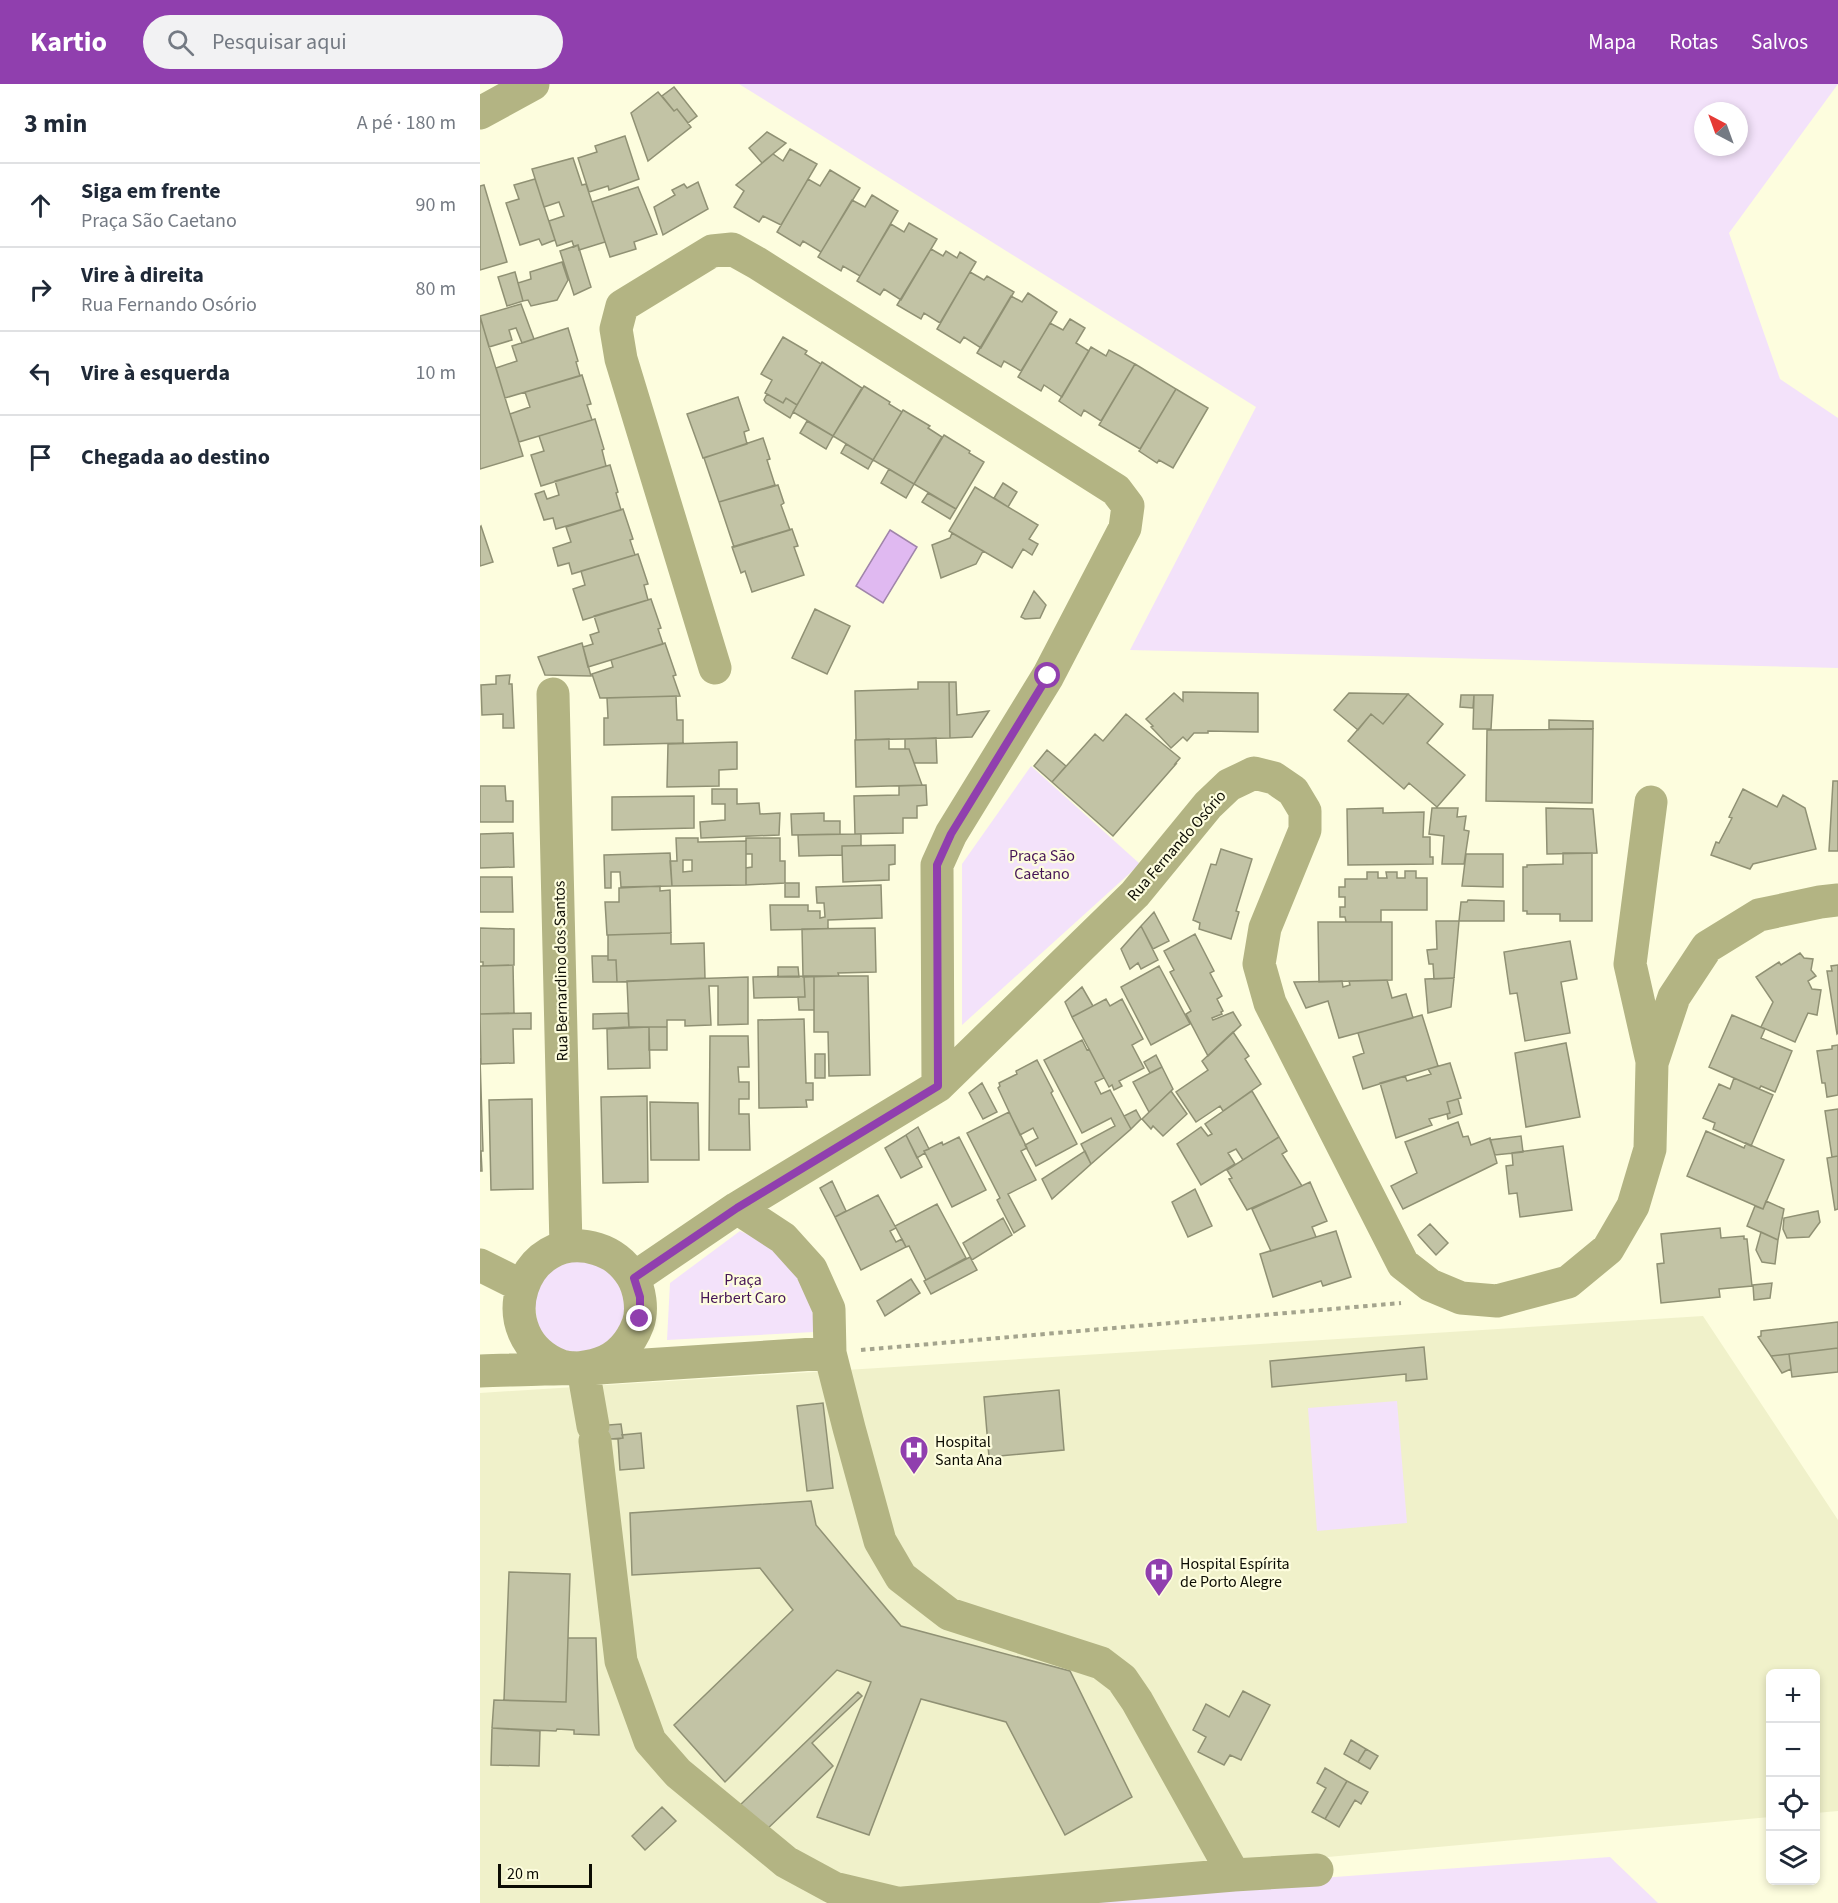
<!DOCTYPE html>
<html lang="pt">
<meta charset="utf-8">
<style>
:root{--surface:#fff;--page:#f2f2f3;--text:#1f2937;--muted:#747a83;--line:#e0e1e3;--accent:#903fae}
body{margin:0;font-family:"Source Sans 3",sans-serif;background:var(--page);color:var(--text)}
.controls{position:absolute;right:18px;bottom:18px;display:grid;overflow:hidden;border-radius:9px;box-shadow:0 3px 9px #0003}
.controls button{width:54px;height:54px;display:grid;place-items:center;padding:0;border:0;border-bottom:2px solid var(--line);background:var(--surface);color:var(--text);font:30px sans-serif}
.compass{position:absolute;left:1214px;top:18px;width:54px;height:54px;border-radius:50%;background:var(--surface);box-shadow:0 3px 9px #0003;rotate:319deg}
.scale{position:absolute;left:18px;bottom:15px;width:94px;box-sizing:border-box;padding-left:6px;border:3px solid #0c0c03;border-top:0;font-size:16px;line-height:21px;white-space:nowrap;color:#0c0c03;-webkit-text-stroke:4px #fdfdde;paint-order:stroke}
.stop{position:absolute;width:18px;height:18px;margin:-14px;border:4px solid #903fae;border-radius:50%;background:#fff}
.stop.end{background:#903fae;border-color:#fff;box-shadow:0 2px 6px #0008}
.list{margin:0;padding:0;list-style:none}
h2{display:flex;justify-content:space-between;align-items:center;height:78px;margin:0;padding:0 24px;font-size:26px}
h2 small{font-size:20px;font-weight:400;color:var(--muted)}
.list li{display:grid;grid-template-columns:39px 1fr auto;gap:18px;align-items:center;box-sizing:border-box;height:84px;padding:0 24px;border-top:2px solid var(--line)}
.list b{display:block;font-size:22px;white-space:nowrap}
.list p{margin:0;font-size:20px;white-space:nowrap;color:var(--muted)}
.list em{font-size:20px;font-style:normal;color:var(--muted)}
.icon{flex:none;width:33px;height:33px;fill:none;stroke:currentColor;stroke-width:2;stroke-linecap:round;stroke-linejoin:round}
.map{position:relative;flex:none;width:1358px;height:1819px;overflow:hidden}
header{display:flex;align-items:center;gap:36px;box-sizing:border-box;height:84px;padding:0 30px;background:var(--accent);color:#fff}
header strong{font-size:28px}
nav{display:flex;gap:33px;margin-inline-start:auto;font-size:21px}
.search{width:420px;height:54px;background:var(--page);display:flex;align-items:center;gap:15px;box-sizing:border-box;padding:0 21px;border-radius:33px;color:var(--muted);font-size:22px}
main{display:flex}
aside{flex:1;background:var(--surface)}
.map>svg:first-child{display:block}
.built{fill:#f0f1ca}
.green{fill:#f3e2fa;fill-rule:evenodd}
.water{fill:#e0b9f1;stroke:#a085aa;stroke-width:1.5}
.building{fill:#c2c3a5;stroke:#909174;stroke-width:1.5;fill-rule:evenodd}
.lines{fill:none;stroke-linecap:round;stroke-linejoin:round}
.path{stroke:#a4a48d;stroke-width:4;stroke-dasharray:4.5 4.5;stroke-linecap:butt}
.minor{stroke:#b3b483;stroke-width:33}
.route{stroke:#903fae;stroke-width:8}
.labels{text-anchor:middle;stroke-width:4.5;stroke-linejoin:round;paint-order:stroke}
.street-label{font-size:16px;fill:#0c0c03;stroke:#fdfdde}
.park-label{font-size:16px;fill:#451456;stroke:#fdfdde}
.poi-label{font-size:16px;fill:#0c0c03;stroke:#fdfdde;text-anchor:start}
</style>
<header>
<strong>Kartio</strong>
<div class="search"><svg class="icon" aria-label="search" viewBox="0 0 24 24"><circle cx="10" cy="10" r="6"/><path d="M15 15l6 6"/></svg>Pesquisar aqui</div>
<nav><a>Mapa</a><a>Rotas</a><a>Salvos</a></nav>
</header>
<main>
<aside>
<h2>3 min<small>A pé · 180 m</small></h2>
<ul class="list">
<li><svg class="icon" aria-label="ahead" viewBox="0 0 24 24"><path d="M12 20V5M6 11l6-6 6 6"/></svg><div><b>Siga em frente</b><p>Praça São Caetano</p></div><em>90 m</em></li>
<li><svg class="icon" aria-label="right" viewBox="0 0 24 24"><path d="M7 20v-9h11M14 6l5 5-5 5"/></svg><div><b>Vire à direita</b><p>Rua Fernando Osório</p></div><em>80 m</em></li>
<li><svg class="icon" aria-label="left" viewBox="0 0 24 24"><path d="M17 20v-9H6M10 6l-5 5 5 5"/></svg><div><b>Vire à esquerda</b></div><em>10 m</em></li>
<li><svg class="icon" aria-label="arrive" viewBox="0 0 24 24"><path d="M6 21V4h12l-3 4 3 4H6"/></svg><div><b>Chegada ao destino</b></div></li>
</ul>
</aside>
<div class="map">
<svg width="1358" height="1819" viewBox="0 0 1358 1819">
<rect width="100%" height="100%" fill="#fdfdde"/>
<!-- built -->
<path class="built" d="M1223 1232 1358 1436V1727L1336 1729V1590H1290V1733L338 1819H0V1309Z"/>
<!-- green -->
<path class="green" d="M259 0H1358L1249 149 1300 295 1358 334V584L650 566 776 323ZM1223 27H1259V63H1223Z
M551 682 660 780 482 941V780Z
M260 1147 290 1160 312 1184 332 1218 334 1248 187 1256 190 1199Z
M105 1174 133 1187 148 1216 142 1247 118 1269 86 1270 59 1252 53 1206 73 1181Z
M917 1317 927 1439 837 1447 828 1324Z
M1130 1773 1178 1819H495Z"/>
<!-- water -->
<path class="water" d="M410 446 437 463 403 519 376 502Z"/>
<!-- building -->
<path class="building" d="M194 3 217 32 208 39 197 25 194 27 182 12Z
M178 8 194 27 197 25 211 43 168 77 151 29Z
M287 48 306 59 282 79 269 64Z
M145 52 159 95 129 106 128 102 109 108 98 74 117 68 115 62Z
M310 65 337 80 301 141 283 132 279 138 254 123 264 107 256 101 293 70 303 77Z
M93 74 102 101 106 100 125 158 99 166 98 161 94 163 92 157 77 162 69 137 84 132 79 118 64 123 52 85Z
M350 86 380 104 341 168 323 157 320 162 297 148 328 95 340 102Z
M55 95 75 156 62 161 59 155 40 161 26 119 39 115 34 101Z
M218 98 228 125 183 151 174 123 195 111 192 106 204 100 207 104Z
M4 101 27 178 0 186V102Z
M158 103 177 150 154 158 156 165 130 173 112 118Z
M392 111 418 127 380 192 363 182 361 187 338 173 372 116 385 123Z
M429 139 457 155 421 216 404 205 400 211 377 197 411 140 424 148Z
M98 161 111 203 94 211 80 167Z
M451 165 463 172 466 167 477 174 480 168 496 178 460 239 444 229 441 235 417 221Z
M82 178 88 196 77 216 51 222 48 216 43 217 38 199 51 195 50 188Z
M35 188 43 217 27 222 18 193Z
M490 188 504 196 507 192 534 208 501 264 484 253 480 259 457 245Z
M548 209 577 228 541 287 524 277 521 283 497 269 531 212 542 218Z
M41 220 54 255 42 259 36 244 29 246 32 256 9 263 0 232Z
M0 233 43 372 0 385Z
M590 235 605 244 596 259 609 267 582 313 564 301 561 307 538 293 570 239 583 246Z
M88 244 98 277 96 278 100 292 25 314 16 284 37 277 32 262Z
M303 253 327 267 325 270 341 280 317 321 306 314 303 319 285 309 292 296 281 290Z
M611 263 626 272 629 266 655 280 621 337 604 326 601 332 579 317Z
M342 278 382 304 353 352 313 328Z
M655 280 696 305 660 365 619 341Z
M102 291 111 320 107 321 112 336 39 358 30 330 50 323 45 308Z
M384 302 410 318 409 320 422 328 393 376 353 352Z
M696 305 728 324 693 384 679 376 677 379 659 367Z
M287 310 303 319 306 314 317 321 310 334 286 319 284 316Z
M258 313 269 346 264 348 267 360 223 374 207 330Z
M423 326 450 342 448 344 462 353 434 400 393 376Z
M115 335 124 365 122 366 126 382 61 402 51 371 64 367 59 352Z
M327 337 353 352 346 365 320 349Z
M464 351 490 367 489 369 504 378 476 425 434 400Z
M283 354 290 375 287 376 295 401 239 418 224 374Z
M366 360 393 376 388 385 361 369Z
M130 381 138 408 136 409 141 426 76 445 73 434 64 436 55 410 64 407 67 415 79 411 75 397Z
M409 385 434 400 426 414 401 399Z
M523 399 537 408 528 423 514 414Z
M298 401 304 419 301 421 310 446 254 463 239 418Z
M495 403 558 441 549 455 558 460 552 471 543 465 532 484 469 447Z
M448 409 476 425 470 435 442 418Z
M143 425 153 455 150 456 155 471 92 490 89 479 78 482 73 464 91 458 86 443Z
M1 442 13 478 0 482V443Z
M312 445 318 462 314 463 324 491 272 508 265 487 261 489 252 463Z
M472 449 503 467 496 480 461 494 452 461 470 454Z
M158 470 168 500 164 501 168 516 103 536 93 505 105 501 101 487Z
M554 507 566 521 560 534 545 535 541 533Z
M171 515 181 544 178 545 183 560 108 583 103 563 113 560 110 551 119 548 114 532Z
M335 525 370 542 347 590 312 574Z
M102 559 111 592 65 591 58 573Z
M185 559 196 591 193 592 200 612 120 614 112 590 133 583 131 576Z
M30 591 29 600H32L34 644H23V630L2 631 1 601 16 600V592Z
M438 598H469L470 654 376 656 375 607 438 605Z
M469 598H476L477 631 509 627 492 653 470 654Z
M703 608 778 609V648L728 647V649H714L707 657 703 653 691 664 671 643 673 642 666 635 694 609 703 617Z
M869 609 928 610 903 640 891 630 878 646 854 626Z
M928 610 963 640 947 659 985 691 957 723 929 699 924 705 868 657 891 630 903 640Z
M981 611H994L993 624 980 623Z
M994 611H1013L1011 645H993Z
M196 612 197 636H203V659L124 661V634H128L127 614Z
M646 630 700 674 695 680H696L633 752 572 698 615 650 623 657Z
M1069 636 1113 637V645H1069Z
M1113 645 1112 719 1006 717 1007 646Z
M456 654 457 679H434L429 665H425V655Z
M409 655V665H429L442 701 376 703 375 656Z
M257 658V685L239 686V702L187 703 188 660Z
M567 666 586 682 572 698 554 682Z
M1353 697H1358V767H1349Z
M446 701 447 721 437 722V734H423V749L375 750 374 712 419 711V702Z
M0 702H25L26 717H33V738H0Z
M232 705H257V720L279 719 280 730 300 729 299 751 221 754 220 738 245 736V720H232Z
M1263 705 1297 723 1303 711 1325 724 1336 765 1273 780 1270 785 1231 771 1236 758 1239 759 1252 734 1249 733Z
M214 712V744L132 746V713Z
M903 724V729L944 728 943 753H950V773H953V780L868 781 867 725Z
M952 724H978L977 733 986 732 984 746 989 747 984 780H962L964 752 949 750Z
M1066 724 1113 725 1117 769 1067 770Z
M344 729V737H360V750L312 751 311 730Z
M33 749 34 783 0 784V750Z
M375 750H381V762H362V771L319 772 318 751Z
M196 754H218V758L266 757V801L192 802 190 777H197ZM203 776H212V787L203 788Z
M266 754H300V777H305V799L266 801V784L272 783V770H266Z
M415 761V780L409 781V796L363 798 362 762Z
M741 765 772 775 756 827 759 828 751 855 719 845 720 839 713 836 731 780 736 781Z
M190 769 192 802 141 803 140 788H131V804H125L124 771Z
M1083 769H1112V837H1080V830H1047V827H1043V783H1047V781L1083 780Z
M986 770H1023V803L982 802Z
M925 787H936V794H947V826H901V838H866L865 833H860V823H865V813H859V803H865V795H887V788H898V794H907L906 788H917V794H925Z
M0 793H32L33 828H0Z
M305 799H319V813H305Z
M401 801 402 834 348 836V845L291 846 290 821H328V827H340V834L345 833 344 819H337L336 803Z
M180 802V807L190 806 191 849 127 851 125 818H139V804Z
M988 816 1024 817V837H979L981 818H987Z
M674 828 689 857 673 865 661 842Z
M956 837H979L974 894 954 895 953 880H949L947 866 957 865Z
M838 838H912V896L839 898Z
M661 842 678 876 661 885 658 879 650 885 641 865Z
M0 844 34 845V881L3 882V878H0Z
M395 844 396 888 358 889 359 892 323 893 322 845Z
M191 849V860L224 859 225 894 137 898 136 876H128V851Z
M715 850 734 887 730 889 742 912 737 915 743 927 741 928 742 930 732 934 733 936 753 928 761 941 728 972 706 930 711 927 690 888 694 886 684 867Z
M1090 857 1097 895 1081 898 1090 949 1045 957 1037 909 1030 910 1024 868Z
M1320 869 1324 874 1333 875 1331 886 1336 892 1328 897 1332 905 1341 906 1337 931 1328 929 1315 958 1281 943 1293 918 1276 893 1299 878 1301 881Z
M112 872H128V876H136L137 898H113Z
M33 881 34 929 0 930V882Z
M1358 881V949L1357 950 1347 887H1352L1351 882Z
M679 882 710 940 671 961 641 903Z
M298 883H318L319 893H298Z
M324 892H334V926H319L318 913H325Z
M324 892 325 913 274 914 273 893Z
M334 892H388L390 991 349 992 348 948H334Z
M268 893V940L238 941V902H229L231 941 205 942V936H187V943H149L147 897Z
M974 894 971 923 948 929 945 895Z
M907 896 912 914 926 910 933 934 859 954 848 917 826 924 814 898 862 897 863 903 870 901 869 897Z
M602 903 613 922 592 933 585 918Z
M626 915 630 922 642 915 663 955 652 961 664 984 639 997 642 1002 634 1006 632 1001 629 1003 592 933Z
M51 929V945H33L34 979 1 980 0 930Z
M148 929 149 943 113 945V930Z
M942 931 958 982 883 1005 873 973 884 969 878 949Z
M1252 931 1285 945 1281 954 1312 967 1295 1008 1281 1002 1279 1005 1229 983Z
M324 935 326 999H333V1016H326L327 1023 279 1024 278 936Z
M169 943H187V966H169Z
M169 943 170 984 128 985 127 945Z
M753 948 769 972 765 975 781 1000 743 1027 740 1022 716 1038 696 1008 728 986 722 977Z
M230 952H268L269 983H258L259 998H269V1015H259V1030H269L270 1066H229Z
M602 956 607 966 609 965 624 994 615 998 621 1010 630 1006 651 1045 611 1080 601 1060 635 1042 631 1034 602 1049 564 976Z
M1086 959 1100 1033 1046 1043 1035 969Z
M1358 961V1011L1347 1013 1345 999H1342L1337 967 1352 965V962Z
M335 970H345V994H335Z
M676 971 682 983 670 989 664 978Z
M0 974 3 1067H1L2 1087H0Z
M557 976 573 1007 571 1009 597 1060 556 1082 545 1061 558 1054 553 1044 540 1051 518 1004 520 1002 519 999 537 990 536 987Z
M970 979 981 1014 967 1018 970 1029 949 1035 952 1041 916 1054 900 999 925 992 927 997 951 990 948 985Z
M682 983 693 1005 669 1028 653 998Z
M1254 994 1293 1011 1271 1062 1233 1045 1235 1039 1223 1034 1239 1000 1250 1005Z
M502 999 517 1028 503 1035 489 1009Z
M691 1007 707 1030 683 1052 673 1042 671 1045 662 1035Z
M772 1007 799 1053 763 1076 756 1065 748 1069 755 1080 721 1101 697 1060 721 1043 728 1052 732 1050 725 1040Z
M167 1012 168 1098 123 1099 121 1013Z
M52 1015 53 1105 11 1106 9 1016Z
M978 1015 982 1030 968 1035 967 1030 970 1029 967 1018Z
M170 1018 218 1019 219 1076H171Z
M1358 1025V1072L1352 1073 1345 1027Z
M656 1026 661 1035 651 1045 644 1032Z
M529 1028 547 1064 541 1067 556 1096 528 1110 545 1142 534 1149 517 1116 520 1114 487 1049Z
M978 1038 983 1053 988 1052 991 1061 1010 1054 1017 1079 923 1125 911 1102 937 1089 925 1058Z
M438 1043 449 1065 444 1067 445 1069 437 1074 426 1051Z
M1226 1047 1264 1064 1266 1059 1304 1076 1283 1125 1207 1092Z
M426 1051 442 1083 421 1094 405 1064Z
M1041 1052 1043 1068 1015 1071 1010 1056Z
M479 1053 506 1106 472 1123 444 1067 462 1058 463 1061Z
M799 1053 807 1067 802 1070 822 1102 767 1126 749 1095 752 1094 747 1086Z
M1083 1062 1092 1126 1040 1133 1037 1109 1029 1110 1026 1082 1033 1081 1032 1069Z
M605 1067 611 1080 572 1115 562 1095Z
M1358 1072V1125L1355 1126 1347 1074Z
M352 1097 366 1127 355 1133 340 1104Z
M830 1098 847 1137 832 1143 836 1153 791 1167 772 1125Z
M715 1105 732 1142 708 1153 692 1118Z
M398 1111 416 1144 410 1147 416 1158 422 1155 426 1163 381 1186 355 1133Z
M1286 1117 1304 1125 1298 1156 1267 1142 1275 1122 1283 1125Z
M457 1120 486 1174 446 1196 429 1162 426 1163 415 1142Z
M1338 1127 1340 1138 1329 1153 1307 1154 1303 1145 1304 1134Z
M523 1134 532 1151 492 1176 483 1159Z
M950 1140 968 1159 956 1171 938 1151Z
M1240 1144 1241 1154 1264 1152V1155H1267L1272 1202 1239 1205 1240 1213 1181 1219 1177 1180 1184 1179 1181 1150Z
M856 1147 871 1193 843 1202 841 1197 793 1213 780 1170Z
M1281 1148 1298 1156 1295 1180 1282 1178 1276 1166Z
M490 1173 497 1186 451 1210 444 1197Z
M431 1195 440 1209 405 1232 397 1217Z
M1292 1199 1290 1214 1274 1216 1273 1201Z
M1358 1238V1264L1291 1272 1278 1253 1281 1252V1247Z
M944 1263 947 1295 926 1297V1290L792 1303 790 1277Z
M1358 1264V1288L1312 1293 1309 1270Z
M1309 1270 1311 1285 1302 1289 1291 1272Z
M579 1306 584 1366 509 1373 504 1313Z
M343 1319 353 1404 327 1407 317 1322Z
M141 1340 143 1354 105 1357 103 1343Z
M161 1349 164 1384 140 1386 138 1355 143 1354 142 1351Z
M331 1417 336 1441 421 1542 590 1587 652 1713 585 1751 526 1638 441 1615 389 1751 337 1733 391 1598 357 1586 245 1698 194 1641 313 1526 280 1484 152 1491 150 1429Z
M29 1488 90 1490 86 1618 24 1616Z
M88 1554H116L119 1651 94 1650V1646L77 1645 76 1647 12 1644 14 1616 86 1618Z
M763 1607 790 1621 761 1676 750 1671 744 1681 718 1668 726 1653 713 1646 726 1620 749 1633Z
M378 1608 382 1612 332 1659 353 1682 284 1748 259 1722Z
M12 1644 60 1647 59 1682 11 1681Z
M871 1656 886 1665 878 1678 864 1670Z
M886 1665 898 1672 890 1685 878 1678Z
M845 1684 867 1697 845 1735 832 1728 846 1704 837 1699Z
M867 1697 888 1708 881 1720 875 1716 859 1743 845 1735Z
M182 1723 196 1737 165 1766 152 1752Z"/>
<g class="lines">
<!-- path -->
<path class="path" d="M381 1266 921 1219"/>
<!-- minor -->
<path class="minor" d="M0 29 53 0
M235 584 141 275 136 245 142 222 232 167 252 165 277 179 636 406 648 422 645 444 568 592 471 750 457 781 458 1002
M73 610 86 1163
M1171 718 1150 880 1172 977
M0 1181 42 1202
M154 1194 257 1124 458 1002 655 810 728 721 749 701 774 689 794 694 813 707 825 727V746L785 844 779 880 790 919 923 1180 950 1201 981 1214 1017 1217 1088 1198 1128 1165 1153 1122 1170 1065 1172 979 1194 913 1227 863 1279 831 1340 818 1358 816
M350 1269 369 1344 400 1457 421 1493 469 1530 621 1579 642 1595 657 1617 754 1791
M103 1285 113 1342
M0 1287C21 1286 43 1286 64 1285 105 1285 141 1285 158 1240 163 1226 160 1205 152 1192 143 1178 133 1170 117 1165 42 1142 5 1253 81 1282 87 1284 96 1284 103 1285L350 1269 349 1225 331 1185 303 1154 257 1124
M115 1357 141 1577 170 1657 198 1689 306 1778 354 1804 417 1819
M423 1819 754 1791 837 1786"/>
</g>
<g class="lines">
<!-- route -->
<path class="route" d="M160 1235V1213L154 1194 257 1124 458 1002 457 781 471 750 568 592"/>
</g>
<!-- icons -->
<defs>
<g id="hospital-pin" transform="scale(1.5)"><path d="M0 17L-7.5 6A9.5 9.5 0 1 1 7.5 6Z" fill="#903fae" stroke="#fdfdde"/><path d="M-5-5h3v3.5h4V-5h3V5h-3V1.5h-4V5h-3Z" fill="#fff"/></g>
</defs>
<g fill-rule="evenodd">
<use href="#hospital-pin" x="434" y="1366"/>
<use href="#hospital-pin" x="679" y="1488"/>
</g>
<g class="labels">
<!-- street labels -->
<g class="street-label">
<text transform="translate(696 761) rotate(-49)" y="6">Rua Fernando Osório</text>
<text transform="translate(80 887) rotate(-91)" y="6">Rua Bernardino dos Santos</text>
</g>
<!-- park labels -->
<g class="park-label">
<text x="562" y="777">Praça São<tspan x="562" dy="18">Caetano</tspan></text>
<text x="263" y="1201">Praça<tspan x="263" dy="18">Herbert Caro</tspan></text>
</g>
<!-- poi labels -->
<g class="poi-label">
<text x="455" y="1363">Hospital<tspan x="455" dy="18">Santa Ana</tspan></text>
<text x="700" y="1485">Hospital Espírita<tspan x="700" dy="18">de Porto Alegre</tspan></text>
</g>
</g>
</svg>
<div class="controls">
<button>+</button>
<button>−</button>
<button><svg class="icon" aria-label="locate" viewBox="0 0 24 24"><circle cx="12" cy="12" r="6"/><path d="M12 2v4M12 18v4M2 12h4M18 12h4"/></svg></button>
<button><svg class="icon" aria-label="layers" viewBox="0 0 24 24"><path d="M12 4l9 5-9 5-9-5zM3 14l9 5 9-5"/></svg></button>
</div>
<svg class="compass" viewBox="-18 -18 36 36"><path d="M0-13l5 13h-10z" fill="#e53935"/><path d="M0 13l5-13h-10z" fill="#747a83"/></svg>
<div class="scale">20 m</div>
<div class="stop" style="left:568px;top:592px"></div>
<div class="stop end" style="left:160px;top:1235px"></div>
</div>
</main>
